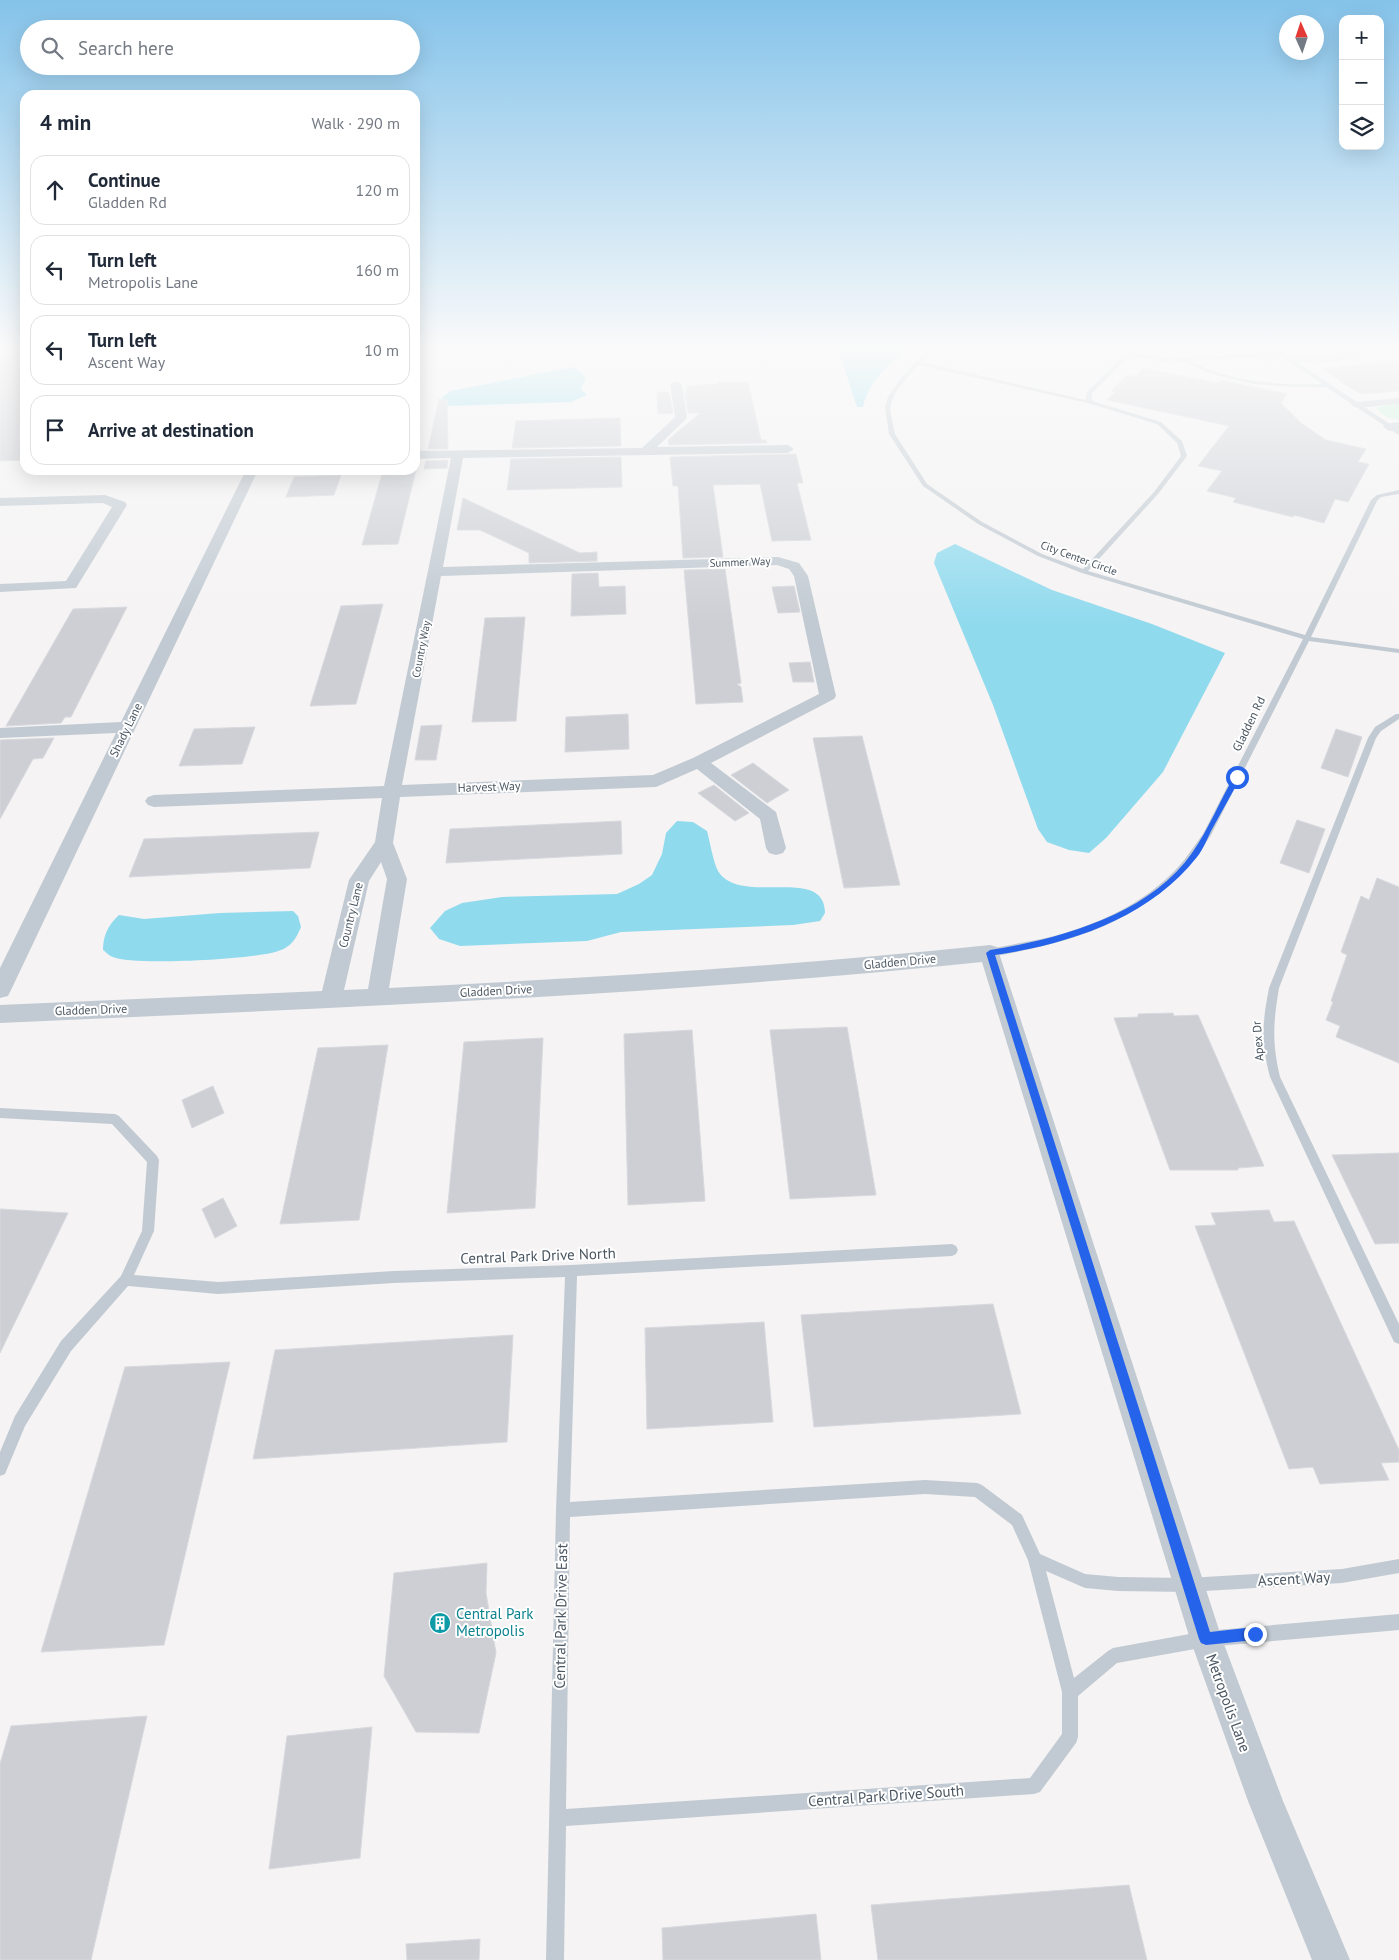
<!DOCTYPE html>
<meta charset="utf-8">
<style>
:root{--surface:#fff;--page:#f2f2f3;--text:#1f2937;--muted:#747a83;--line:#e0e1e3}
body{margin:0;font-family:"PT Sans",sans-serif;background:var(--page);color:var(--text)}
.controls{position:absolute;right:15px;top:15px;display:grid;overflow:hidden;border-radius:10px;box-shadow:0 5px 20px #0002}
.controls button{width:45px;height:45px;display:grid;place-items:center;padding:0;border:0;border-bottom:1px solid var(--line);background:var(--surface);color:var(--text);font:25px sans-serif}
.compass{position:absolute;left:1279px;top:15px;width:45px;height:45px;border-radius:50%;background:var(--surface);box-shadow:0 5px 20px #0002;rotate:357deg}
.stop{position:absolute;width:15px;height:15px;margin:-11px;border:4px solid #2563eb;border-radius:50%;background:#fff}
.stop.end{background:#2563eb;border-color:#fff;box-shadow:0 1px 5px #0008}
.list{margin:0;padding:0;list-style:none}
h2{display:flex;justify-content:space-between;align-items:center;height:65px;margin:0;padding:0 20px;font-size:21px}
h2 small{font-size:16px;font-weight:400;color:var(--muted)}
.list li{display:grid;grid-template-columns:32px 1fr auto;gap:15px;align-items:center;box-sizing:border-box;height:70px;margin:0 10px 10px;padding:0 10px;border:1px solid var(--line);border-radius:15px}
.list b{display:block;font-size:19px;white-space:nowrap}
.list p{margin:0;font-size:16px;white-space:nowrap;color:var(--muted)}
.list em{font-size:16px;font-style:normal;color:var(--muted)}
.icon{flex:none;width:28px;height:28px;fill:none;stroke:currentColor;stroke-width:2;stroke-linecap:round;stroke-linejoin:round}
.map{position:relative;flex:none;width:1399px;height:1960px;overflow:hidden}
.search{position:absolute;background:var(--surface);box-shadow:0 5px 20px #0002;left:20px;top:20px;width:400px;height:55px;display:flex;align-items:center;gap:12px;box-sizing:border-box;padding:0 18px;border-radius:28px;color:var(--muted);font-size:19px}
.panel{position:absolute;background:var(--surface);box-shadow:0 5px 20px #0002;left:20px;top:90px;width:400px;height:385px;border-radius:15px}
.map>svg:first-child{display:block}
.green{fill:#c3f1d5}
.water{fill:#90daee}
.building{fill:#cdcfd5;stroke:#d7d9de}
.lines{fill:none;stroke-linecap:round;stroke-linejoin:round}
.lane{fill:#c1cad2;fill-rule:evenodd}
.street{fill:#c1cad2;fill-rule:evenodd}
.route{fill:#2563eb}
.labels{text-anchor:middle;stroke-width:4;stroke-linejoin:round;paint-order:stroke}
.far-street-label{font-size:11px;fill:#4a5661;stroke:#fff}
.street-label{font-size:12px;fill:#4a5661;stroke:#fff}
.near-street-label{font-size:15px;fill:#4a5661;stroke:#fff}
.near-culture-label{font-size:15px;fill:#0d838f;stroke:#fff;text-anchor:start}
</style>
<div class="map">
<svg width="1399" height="1960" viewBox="0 0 1399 1960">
<rect width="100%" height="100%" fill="#f5f3f3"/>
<!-- green -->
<path class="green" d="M1399 404V420L1389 418 1377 410 1378 407Z"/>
<!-- water -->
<path class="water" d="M838 349H908C887 366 869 381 863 407H857Z
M572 367 578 369 586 378 581 389 587 395 571 402 447 406 441 398 451 391Z
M955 544 1052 590 1152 624 1225 653 1163 772 1106 838 1089 853 1069 850 1047 842 1038 829 993 705 934 563 937 553Z
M677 821 693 822 707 831C710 841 713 862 718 871 738 904 811 871 823 902 824 905 825 909 825 913L820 921 793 925 621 932 587 941 460 946 439 939 430 928 445 911 462 903 502 897 617 894 639 884 652 875 662 854 666 833Z
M293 911 298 916 301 927C295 941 290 948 275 952 251 959 133 966 113 957 109 956 106 952 103 950 103 936 108 925 119 915L144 919 220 913Z"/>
<!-- building -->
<path class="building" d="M25 353V460L0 461V354Z
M1399 361V391L1360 394 1322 369Z
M1143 368 1219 383 1221 380 1287 394 1281 403 1301 423 1326 440 1366 449 1358 462 1369 464 1348 502 1335 499 1324 523 1294 515 1293 517 1233 502 1236 498 1207 491 1222 471 1198 466 1229 426 1107 400 1115 392 1111 391 1127 375 1136 376Z
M718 382H748L761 440H766L767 443 669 445 668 440 700 413H688L685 392 687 391 686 386 718 384Z
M657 392H669L673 413 658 414Z
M439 399 447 400 448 449H428Z
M620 418 621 446 512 448 516 421Z
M796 454 803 483H797L811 540 772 541 760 484 713 485 723 557 683 558 678 486H673L670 457Z
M621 457 622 487 507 490 511 459Z
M448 460 447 468 424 469 426 461Z
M383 470H416L398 544 362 545Z
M341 475 334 495 286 497 294 477Z
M463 498 580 553 597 552V561L529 563V553L480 530H457Z
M725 569 741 683 737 684 741 687 743 702 696 704 684 570Z
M598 573 599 587 625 586 626 614 571 616 572 574Z
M794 586 800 612 778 613 772 587Z
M383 604 356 704 310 706 341 606Z
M127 607 71 717H65L61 723 6 726 73 609Z
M525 617 516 721 472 722 485 618Z
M810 662 814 682H793L789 663Z
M628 714 629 749 565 752 566 717Z
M442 725 436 760H415L421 726Z
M255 727 242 764 179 766 194 729Z
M1336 729 1362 737 1348 777 1321 768Z
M862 736 900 885 844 888 813 738Z
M54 738 43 758 33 759 0 819V740Z
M753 763 789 790 767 803 731 775Z
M714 785 749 813 735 821 698 793Z
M1297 820 1325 829 1309 873 1280 863Z
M621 821 622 854 446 863 450 829Z
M319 832 310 868 129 877 144 839Z
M1377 878 1399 887V1063L1336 1037 1340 1026 1326 1020 1333 1002 1331 1001 1347 955 1341 952 1361 896 1369 900Z
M1173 1013 1174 1016 1198 1015 1264 1166 1238 1168V1170H1170L1114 1018 1138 1017V1014Z
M847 1027 876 1195 790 1199 770 1030Z
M692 1030 705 1201 628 1205 624 1034Z
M543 1038 535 1208 447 1213 464 1042Z
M388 1045 359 1220 280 1224 318 1048Z
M213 1086 224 1113 192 1128 182 1100Z
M1399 1153V1243L1375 1244 1332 1155Z
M223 1198 237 1226 215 1238 202 1209Z
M0 1209 68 1213 0 1353Z
M1269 1210 1274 1222 1294 1221 1399 1450V1462L1381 1463 1389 1480 1320 1484 1313 1467 1289 1469 1195 1226 1216 1225 1211 1213Z
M993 1304 1021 1414 814 1427 801 1315Z
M764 1322 773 1422 647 1429 645 1328Z
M513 1335 507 1442 253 1459 275 1350Z
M230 1362 164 1645 41 1652 125 1367Z
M487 1563 486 1593 496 1653 479 1733 416 1732 384 1676 394 1573Z
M147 1716 91 1960H0V1764L11 1726Z
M372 1727 360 1858 269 1869 287 1736Z
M1129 1885 1147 1960H878L871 1905Z
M816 1914 821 1960H663L662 1928Z
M480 1939 479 1960H407L406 1944Z"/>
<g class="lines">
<!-- lane -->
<path class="lane" d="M930 349H935L921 362 1086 400 1087 392 1121 358 1128 355 1100 349H1110L1171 359 1274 352 1273 350 1277 349 1399 430V435L1397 434 1326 387H1293L1254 384 1215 375 1182 362 1171 363 1134 356 1125 360 1092 393V401L1161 422 1182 441 1187 456 1158 494 1088 571 1305 635 1371 500 1377 495 1399 490V494L1381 497 1377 501 1311 637 1399 649V653L1309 641 1211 835C1158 917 1082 941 990 957L985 953 987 950C1009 944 1032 942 1054 936 1103 923 1153 899 1185 859 1191 851 1197 842 1203 834L1303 639 1082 573 1038 556 978 524 923 486 889 434 885 407 888 397 899 381 915 362ZM1279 355 1322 384C1277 386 1230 381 1189 361ZM918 365 1088 403 1157 424 1177 443 1181 456 1154 492 1083 569 1042 554 982 522 927 484 895 434 890 410 891 403 897 390Z
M1396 714H1399V719L1381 731 1376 738 1279 988C1273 1024 1272 1042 1280 1077L1399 1324V1344L1394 1342 1270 1077C1261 1042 1262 1024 1269 988L1368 738 1375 727Z
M0 1108 115 1114 119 1116 157 1156 159 1160 154 1231 134 1275 218 1282 394 1271 571 1265 952 1244 956 1246 958 1250 956 1254 952 1256 577 1276 570 1502 925 1480 977 1483 982 1485 1022 1515 1040 1554 1085 1574 1118 1577 1188 1578 1342 1569 1399 1559V1573L1342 1583 1188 1592 1118 1591 1085 1588 1046 1571 1074 1678 1108 1651 1113 1648 1206 1631 1399 1614V1630L1206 1647 1117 1663 1078 1696V1737L1076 1743 1040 1792 1034 1794 566 1826 564 1960H546L556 1510 565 1277 394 1283 218 1294 128 1286 71 1351 25 1426 5 1474 0 1476V1452L15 1416 61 1341 121 1276 142 1231 147 1162 112 1124 0 1118ZM925 1494 975 1497 1012 1525 1028 1560 1062 1692V1734L1030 1778 566 1809 570 1517Z"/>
<!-- street -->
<path class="street" d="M1356 349H1368C1354 365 1311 362 1291 363L1286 360 1291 357 1340 354Z
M676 381 682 384 687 418 657 447 788 445 794 449 788 453 463 458 443 567 778 557 799 563 808 576 836 696 834 699 711 763 776 812 786 848 783 853 776 855 769 853 766 848 760 819 697 769 656 787 400 797 393 843 407 879 389 988C590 978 790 966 990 945L997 947 1222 1639 1283 1801 1350 1960H1312L1248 1801 1190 1639 982 962C655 996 328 1008 0 1023V1005L322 991 349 880 375 842 382 798 154 807 148 805 145 801 148 797 154 795 384 786 451 458 415 459V451L642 448 675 417 670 384ZM777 565 789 569 794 576 819 694 693 758 653 775 402 785 441 576ZM381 862 387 879 368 989 344 990 369 881Z
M1399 398V404L1357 408 1351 405 1357 402Z
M1399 422V430L1389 431 1383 427 1385 424Z
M246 470H258L11 990 8 996 0 998V968L116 733 0 738V728L121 722Z
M105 495 125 502 127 505 76 588 0 592V584L66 581 112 507 103 503 0 506V498Z"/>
</g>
<!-- sky -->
<linearGradient id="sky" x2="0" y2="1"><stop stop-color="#85c3ea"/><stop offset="0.56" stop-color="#fafafa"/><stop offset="1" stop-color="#fafafa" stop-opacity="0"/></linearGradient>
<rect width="1399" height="623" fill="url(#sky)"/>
<!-- route -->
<path class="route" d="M1235 775 1241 777C1231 795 1221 813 1211 831 1207 839 1203 850 1197 857 1148 919 1069 944 995 955L1210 1632 1255 1627 1259 1629 1261 1634 1259 1638 1255 1640 1206 1645 1201 1643 1199 1639 986 953 990 950C1060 939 1150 914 1192 853 1209 829 1220 800 1235 775Z"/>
<!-- icons -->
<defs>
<g id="building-disc" transform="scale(1.125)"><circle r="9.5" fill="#0f9aa8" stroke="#fff"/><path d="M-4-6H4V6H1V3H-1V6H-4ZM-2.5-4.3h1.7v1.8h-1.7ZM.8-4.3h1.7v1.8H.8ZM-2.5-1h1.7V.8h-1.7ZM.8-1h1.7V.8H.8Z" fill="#fff"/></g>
</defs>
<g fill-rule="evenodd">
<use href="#building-disc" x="440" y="1623"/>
</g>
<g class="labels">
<!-- far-street labels -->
<g class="far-street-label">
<text transform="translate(1079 558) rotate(20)" y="4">City Center Circle</text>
<text transform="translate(740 562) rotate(-2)" y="4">Summer Way</text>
<text transform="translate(421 649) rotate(-79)" y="4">Country Way</text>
</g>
<!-- street labels -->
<g class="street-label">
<text transform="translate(1249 724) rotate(-64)" y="4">Gladden Rd</text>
<text transform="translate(126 730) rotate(-64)" y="4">Shady Lane</text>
<text transform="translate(489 787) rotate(-2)" y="4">Harvest Way</text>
<text transform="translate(351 915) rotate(-76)" y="4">Country Lane</text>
<text transform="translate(900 962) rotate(-5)" y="4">Gladden Drive</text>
<text transform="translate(496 991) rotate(-3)" y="4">Gladden Drive</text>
<text transform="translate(91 1010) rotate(-2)" y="4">Gladden Drive</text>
<text transform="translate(1258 1041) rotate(-94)" y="4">Apex Dr</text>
</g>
<!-- near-street labels -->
<g class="near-street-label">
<text transform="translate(538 1256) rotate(-2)" y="5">Central Park Drive North</text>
<text transform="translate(1294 1579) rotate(-3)" y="5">Ascent Way</text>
<text transform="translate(561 1616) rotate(-89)" y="5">Central Park Drive East</text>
<text transform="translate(1228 1703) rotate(70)" y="5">Metropolis Lane</text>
<text transform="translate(886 1796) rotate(-4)" y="5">Central Park Drive South</text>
</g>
<!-- near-culture labels -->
<g class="near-culture-label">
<text x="456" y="1619">Central Park<tspan x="456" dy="17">Metropolis</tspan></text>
</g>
</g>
</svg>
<div class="controls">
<button>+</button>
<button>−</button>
<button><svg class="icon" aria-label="layers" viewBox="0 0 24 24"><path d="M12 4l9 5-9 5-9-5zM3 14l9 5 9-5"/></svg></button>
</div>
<svg class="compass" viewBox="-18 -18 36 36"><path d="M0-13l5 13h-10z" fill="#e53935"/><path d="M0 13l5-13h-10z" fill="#747a83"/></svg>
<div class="stop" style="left:1237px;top:777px"></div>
<div class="stop end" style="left:1255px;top:1634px"></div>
<div class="search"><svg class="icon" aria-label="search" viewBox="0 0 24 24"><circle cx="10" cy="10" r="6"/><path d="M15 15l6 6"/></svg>Search here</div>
<section class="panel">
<h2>4 min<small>Walk · 290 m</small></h2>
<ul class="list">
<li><svg class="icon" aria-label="ahead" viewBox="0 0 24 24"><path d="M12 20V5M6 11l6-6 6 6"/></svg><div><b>Continue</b><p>Gladden Rd</p></div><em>120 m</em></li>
<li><svg class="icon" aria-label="left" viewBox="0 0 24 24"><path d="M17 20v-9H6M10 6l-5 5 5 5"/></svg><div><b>Turn left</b><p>Metropolis Lane</p></div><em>160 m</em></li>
<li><svg class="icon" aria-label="left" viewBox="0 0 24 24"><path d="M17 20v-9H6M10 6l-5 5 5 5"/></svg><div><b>Turn left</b><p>Ascent Way</p></div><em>10 m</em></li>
<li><svg class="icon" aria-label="arrive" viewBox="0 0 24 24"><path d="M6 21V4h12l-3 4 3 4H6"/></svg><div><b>Arrive at destination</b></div></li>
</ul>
</section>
</div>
